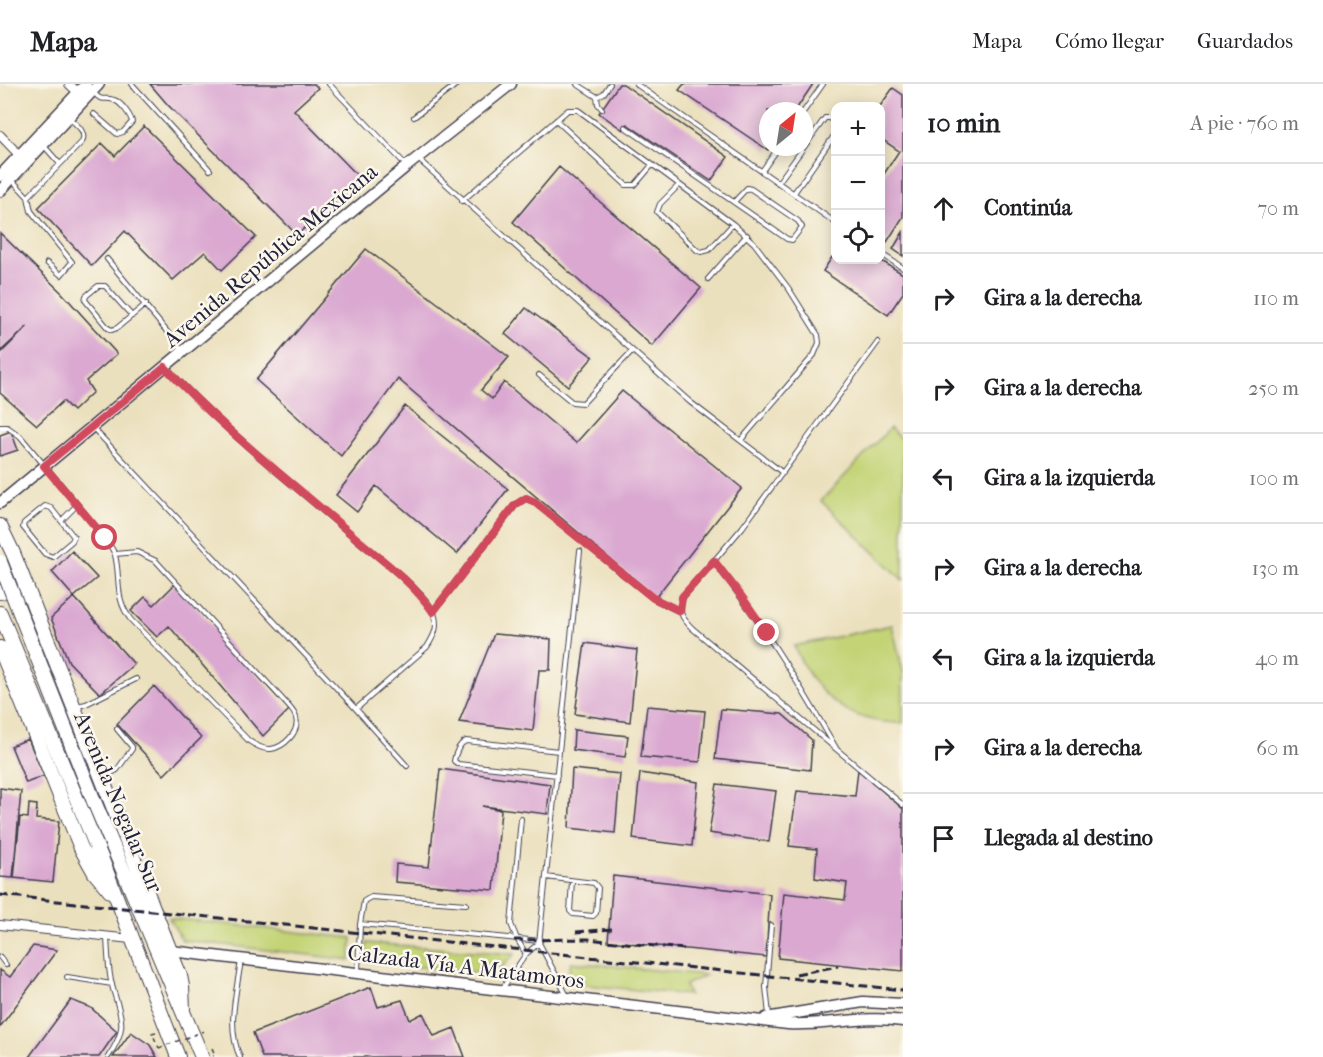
<!DOCTYPE html>
<html lang="es">
<meta charset="utf-8">
<style>
:root{--surface:#fff;--page:#f6f6f6;--text:#202124;--muted:#757577;--line:#e0e0e0}
body{margin:0;font-family:"IM FELL French Canon",serif;background:var(--page);color:var(--text)}
.controls{position:absolute;right:18px;top:18px;display:grid;overflow:hidden;border-radius:12px;box-shadow:0 3px 15px #0003}
.controls button{width:54px;height:54px;display:grid;place-items:center;padding:0;border:0;border-bottom:2px solid var(--line);background:var(--surface);color:var(--text);font:30px sans-serif}
.compass{position:absolute;left:759px;top:18px;width:54px;height:54px;border-radius:50%;background:var(--surface);box-shadow:0 3px 15px #0003;rotate:30deg}
.stop{position:absolute;width:18px;height:18px;margin:-14px;border:4px solid #d1495b;border-radius:50%;background:#fff}
.stop.end{background:#d1495b;border-color:#fff;box-shadow:0 2px 6px #0008}
.list{margin:0;padding:0;list-style:none}
h2{display:flex;justify-content:space-between;align-items:center;height:78px;margin:0;padding:0 24px;font-size:26px}
h2 small{font-size:20px;font-weight:400;color:var(--muted)}
.list li{display:grid;grid-template-columns:39px 1fr auto;gap:18px;align-items:center;box-sizing:border-box;height:90px;padding:0 24px;border-top:2px solid var(--line)}
.list b{display:block;font-size:22px;white-space:nowrap}
.list em{font-size:20px;font-style:normal;color:var(--muted)}
.icon{flex:none;width:33px;height:33px;fill:none;stroke:currentColor;stroke-width:2;stroke-linecap:round;stroke-linejoin:round}
.map{position:relative;flex:none;width:903px;height:973px;overflow:hidden}
header{display:flex;align-items:center;gap:36px;box-sizing:border-box;height:84px;padding:0 30px;background:var(--surface);border-bottom:2px solid var(--line)}
header strong{font-size:28px}
nav{display:flex;gap:33px;margin-inline-start:auto;font-size:21px}
main{display:flex}
aside{flex:1;background:var(--surface)}
.map>svg:first-child{display:block}
.green{fill:#c3d375;stroke:#727a58;stroke-width:1.5}
.building{fill:#daa8d1}
.lines{fill:none;stroke-linecap:round;stroke-linejoin:round}
.lane-casing{stroke:#403e4e;stroke-width:6}
.street-casing{stroke:#403e4e;stroke-width:10}
.secondary-casing{stroke:#403e4e;stroke-width:13}
.highway-casing{stroke:#403e4e;stroke-width:16}
.path{stroke:#403e4e;stroke-width:1.5;stroke-dasharray:4.5 4.5;stroke-linecap:butt}
.lane{stroke:#fff;stroke-width:4}
.street{stroke:#fff;stroke-width:8}
.secondary{stroke:#fff;stroke-width:10}
.highway{stroke:#fff;stroke-width:14}
.rail{stroke:#22223b;stroke-width:3;stroke-dasharray:9 4.5;stroke-linecap:butt}
.highway-bridge-casing{stroke:#403e4e;stroke-width:16;stroke-linecap:butt}
.path-bridge{stroke:#403e4e;stroke-width:1.5;stroke-dasharray:4.5 4.5;stroke-linecap:butt}
.highway-bridge{stroke:#fff;stroke-width:14}
.route{stroke:#d1495b;stroke-width:8}
.labels{text-anchor:middle;stroke-width:5;stroke-linejoin:round;paint-order:stroke}
.street-label{font-size:22px;fill:#22223b;stroke:#fbf7ec}
</style>
<header>
<strong>Mapa</strong>
<nav><a>Mapa</a><a>Cómo llegar</a><a>Guardados</a></nav>
</header>
<main>
<div class="map">
<svg width="903" height="973" viewBox="0 0 903 973">
<rect width="100%" height="100%" fill="#fbf7ec"/>
<filter id="ink" filterUnits="userSpaceOnUse"><feTurbulence type="fractalNoise" baseFrequency=".0167" numOctaves="2"/><feDisplacementMap in="SourceGraphic" scale="12" xChannelSelector="R" yChannelSelector="G"/><feConvolveMatrix kernelMatrix="1 2 1 2 8 2 1 2 1" color-interpolation-filters="sRGB"/></filter>
<filter id="wash" filterUnits="userSpaceOnUse"><feTurbulence type="fractalNoise" baseFrequency=".008" numOctaves="4" result="noise"/><feDisplacementMap in="SourceGraphic" scale="24" xChannelSelector="R" yChannelSelector="G"/><feGaussianBlur stdDeviation="1.35" result="paint"/><feColorMatrix in="noise" values="0 0 0 0 0 0 0 0 0 0 0 0 0 0 0 0 0 1.4 0 .05"/><feComposite in="paint" operator="in"/></filter>
<g filter="url(#wash)">
<rect width="100%" height="100%" fill="#ebe0bd"/>
<!-- green -->
<path class="green" d="M890 344 903 357V496L821 417Z
M892 541 903 588V639C848 640 815 611 794 562Z
M169 834 352 854 350 876 182 856Z
M367 859 515 870 494 891 365 877Z
M571 878 706 891 685 901 689 911 566 899Z"/>
<g id="blocks">
<!-- building -->
<path class="building" d="M150 0H314L318 4 294 26 360 94 297 151 168 21Z
M619 0H623L728 73 711 97 627 40 623 46 599 29Z
M684 0H813L795 27H768V63H770L768 66 679 6Z
M893 4 903 11V133L887 158 880 153V96L899 67 880 54V22Z
M144 42 256 153 222 186 205 168 173 196 125 147 92 182 38 124 102 59 115 72Z
M559 83 701 204 652 262 513 138Z
M903 148V172L893 165Z
M0 149 62 209 117 270 86 297 93 308 73 327 63 317 37 341 0 309V270L28 242 0 268Z
M366 165 509 273 481 306 492 315 504 298 576 359 622 307 742 404 655 514 398 295 341 372 256 296Z
M836 167V176H880L903 190V209L888 231 823 187Z
M526 224 593 273 568 302 505 250Z
M405 322 508 405 457 470 376 402 357 428 336 411Z
M11 347 18 366 0 372V351Z
M72 467 97 494 74 513 52 488Z
M175 500 289 626 263 652 169 542 157 553 131 527 145 513 154 521Z
M74 513 134 580 100 610 69 578 51 534Z
M494 550 551 555 550 586H539L533 647 459 638Z
M585 559 637 566 630 638 575 630Z
M154 602 201 654 164 691 117 640Z
M647 622 705 627 700 678 641 673Z
M721 625 782 630 812 656 810 686 715 675Z
M574 646 628 652 625 673 573 666Z
M28 655 44 692 26 699 11 662Z
M440 685 550 700 547 730 482 722 501 726 494 806 395 798 396 780 429 783Z
M572 685 620 690 615 749 569 744Z
M858 686 903 725V887L778 874 784 809 845 816 847 799 815 794 817 765 789 762 797 707 855 712Z
M640 689 698 698 692 762 633 755Z
M717 700 776 707 769 758 709 749Z
M0 704 21 707 13 794 0 793Z
M29 720 37 721 36 735 59 737 53 798 14 794 20 733 28 734Z
M613 792 770 810 766 873 608 857Z
M33 862 57 866 0 943V886L10 893Z
M371 903 378 923 402 916 410 936 423 929 434 952 454 944 465 973H262L253 949Z
M71 916 91 924 117 947 99 973H29Z
M131 948 150 961 157 973H113Z"/>
</g>
</g>
<g filter="url(#ink)">
<use href="#blocks" fill-opacity="0" stroke="#403e4e" stroke-width="1.5"/>
<g class="lines">
<!-- lane casing -->
<g class="lane-casing">
<path id="lane" d="M132 0 210 86
M329 0 405 80
M577 0 597 13 604 9 610 0
M636 0 836 139
M92 7C104 20 102 12 114 16 121 18 131 32 132 38L123 48 117 50 94 30
M597 13 598 20 602 25
M804 27 823 0
M414 33 457 0
M556 36 626 101H635L652 81
M625 43 787 155 792 156 802 143 798 137 751 105 747 104 734 118
M45 63 60 80
M804 63 825 34H829L836 37
M418 75 690 318 783 389
M762 87 779 63
M13 97 28 113 82 58C87 48 77 41 70 35
M778 99 804 63
M679 101 660 120 657 128 698 167 701 168 709 166 733 140
M794 109 836 49
M28 113 31 127 72 178 61 191 47 179
M462 117 568 26H578L733 140 754 159 789 205 818 251 819 259 814 271 741 356
M880 169 903 184
M107 175 183 267
M708 195 747 151
M132 232 105 202H98L86 212 85 216 108 244 112 246 117 244 146 220
M878 258 742 444 683 513C677 527 682 534 692 544L903 721
M166 283C223 346 297 404 362 460 380 475 427 510 434 529 439 543 434 552 427 563L356 625 407 682
M539 291 572 318 583 319 632 267
M0 343H7L20 352 105 454C108 459 113 465 115 471 121 495 114 514 131 536L249 657C255 661 263 666 271 665 284 663 300 648 296 634 295 628 289 623 285 618L156 477 137 468 115 470
M94 345 356 625
M45 422 51 424 74 453 72 457 53 473 45 470 23 443 24 439Z
M62 436 77 421
M714 477C760 536 799 599 836 664
M433 528 515 421 526 414 533 417 653 514 679 527
M77 622 86 620 136 595
M557 691 458 680 454 677C455 670 459 660 466 657L559 667
M105 692 117 686 132 665V663L117 645
M521 735 511 840 517 855 526 870
M546 793 594 799 598 804 596 829 593 832 573 830 570 827 572 797
M360 840 540 857
M107 854C108 868 108 882 111 897 119 932 131 939 108 973
M0 873 6 881
M358 888 360 840 364 817 371 813 466 820
M67 893 112 900
M502 905 526 870 539 859
M566 910 539 859 580 467
M769 931 766 903 771 841
M240 973C226 943 237 907 241 876"/>
</g>
<!-- street casing -->
<g class="street-casing">
<path id="street" d="M69 0 82 12
M0 51 23 75
M0 841 131 855"/>
</g>
<!-- secondary casing -->
<g class="secondary-casing">
<path id="secondary" d="M0 92 86 0
M0 107 99 0
M0 419 407 82 511 0
M171 867 788 940C827 942 864 931 903 937
M766 934 863 918 903 920"/>
</g>
<!-- highway casing -->
<g class="highway-casing">
<path id="highway" d="M0 442 13 469 180 892 182 902 183 926
M0 508 11 506 21 511
M0 529 102 776 178 973
M0 564 81 764 95 789 110 807
M93 715 202 973"/>
</g>
<!-- path -->
<path class="path" d="M156 948 152 949 159 964
M212 964 215 971 213 972"/>
<!-- lane -->
<use href="#lane" class="lane"/>
<!-- street -->
<use href="#street" class="street"/>
<!-- secondary -->
<use href="#secondary" class="secondary"/>
<!-- highway -->
<use href="#highway" class="highway"/>
<!-- rail -->
<path class="rail" d="M0 811 903 906
M576 848 613 845
M514 856 587 855 684 865
M796 890 838 882"/>
<!-- highway-bridge casing -->
<g class="highway-bridge-casing">
<path id="highway-bridge" d="M0 478 93 715"/>
</g>
<!-- path-bridge -->
<path class="path-bridge" d="M159 964 204 947"/>
<!-- highway-bridge -->
<use href="#highway-bridge" class="highway-bridge"/>
</g>
</g>
<g class="lines" filter="url(#ink)">
<!-- route -->
<path class="route" d="M105 454 44 382 165 283C221 344 288 395 350 449 378 473 412 497 433 528L515 421 526 414 533 417 653 514 680 527 682 513 714 477 742 513 767 549"/>
</g>
<g class="labels">
<!-- street labels -->
<g class="street-label">
<text transform="translate(270 171) rotate(-40)" y="8">Avenida República Mexicana</text>
<text transform="translate(119 718) rotate(67)" y="8">Avenida Nogalar Sur</text>
<text transform="translate(466 882) rotate(7)" y="8">Calzada Vía A Matamoros</text>
</g>
</g>
</svg>
<div class="controls">
<button>+</button>
<button>−</button>
<button><svg class="icon" aria-label="locate" viewBox="0 0 24 24"><circle cx="12" cy="12" r="6"/><path d="M12 2v4M12 18v4M2 12h4M18 12h4"/></svg></button>
</div>
<svg class="compass" viewBox="-18 -18 36 36"><path d="M0-13l5 13h-10z" fill="#e53935"/><path d="M0 13l5-13h-10z" fill="#757577"/></svg>
<div class="stop" style="left:105px;top:454px"></div>
<div class="stop end" style="left:767px;top:549px"></div>
</div>
<aside>
<h2>10 min<small>A pie · 760 m</small></h2>
<ul class="list">
<li><svg class="icon" aria-label="ahead" viewBox="0 0 24 24"><path d="M12 20V5M6 11l6-6 6 6"/></svg><div><b>Continúa</b></div><em>70 m</em></li>
<li><svg class="icon" aria-label="right" viewBox="0 0 24 24"><path d="M7 20v-9h11M14 6l5 5-5 5"/></svg><div><b>Gira a la derecha</b></div><em>110 m</em></li>
<li><svg class="icon" aria-label="right" viewBox="0 0 24 24"><path d="M7 20v-9h11M14 6l5 5-5 5"/></svg><div><b>Gira a la derecha</b></div><em>250 m</em></li>
<li><svg class="icon" aria-label="left" viewBox="0 0 24 24"><path d="M17 20v-9H6M10 6l-5 5 5 5"/></svg><div><b>Gira a la izquierda</b></div><em>100 m</em></li>
<li><svg class="icon" aria-label="right" viewBox="0 0 24 24"><path d="M7 20v-9h11M14 6l5 5-5 5"/></svg><div><b>Gira a la derecha</b></div><em>130 m</em></li>
<li><svg class="icon" aria-label="left" viewBox="0 0 24 24"><path d="M17 20v-9H6M10 6l-5 5 5 5"/></svg><div><b>Gira a la izquierda</b></div><em>40 m</em></li>
<li><svg class="icon" aria-label="right" viewBox="0 0 24 24"><path d="M7 20v-9h11M14 6l5 5-5 5"/></svg><div><b>Gira a la derecha</b></div><em>60 m</em></li>
<li><svg class="icon" aria-label="arrive" viewBox="0 0 24 24"><path d="M6 21V4h12l-3 4 3 4H6"/></svg><div><b>Llegada al destino</b></div></li>
</ul>
</aside>
</main>
